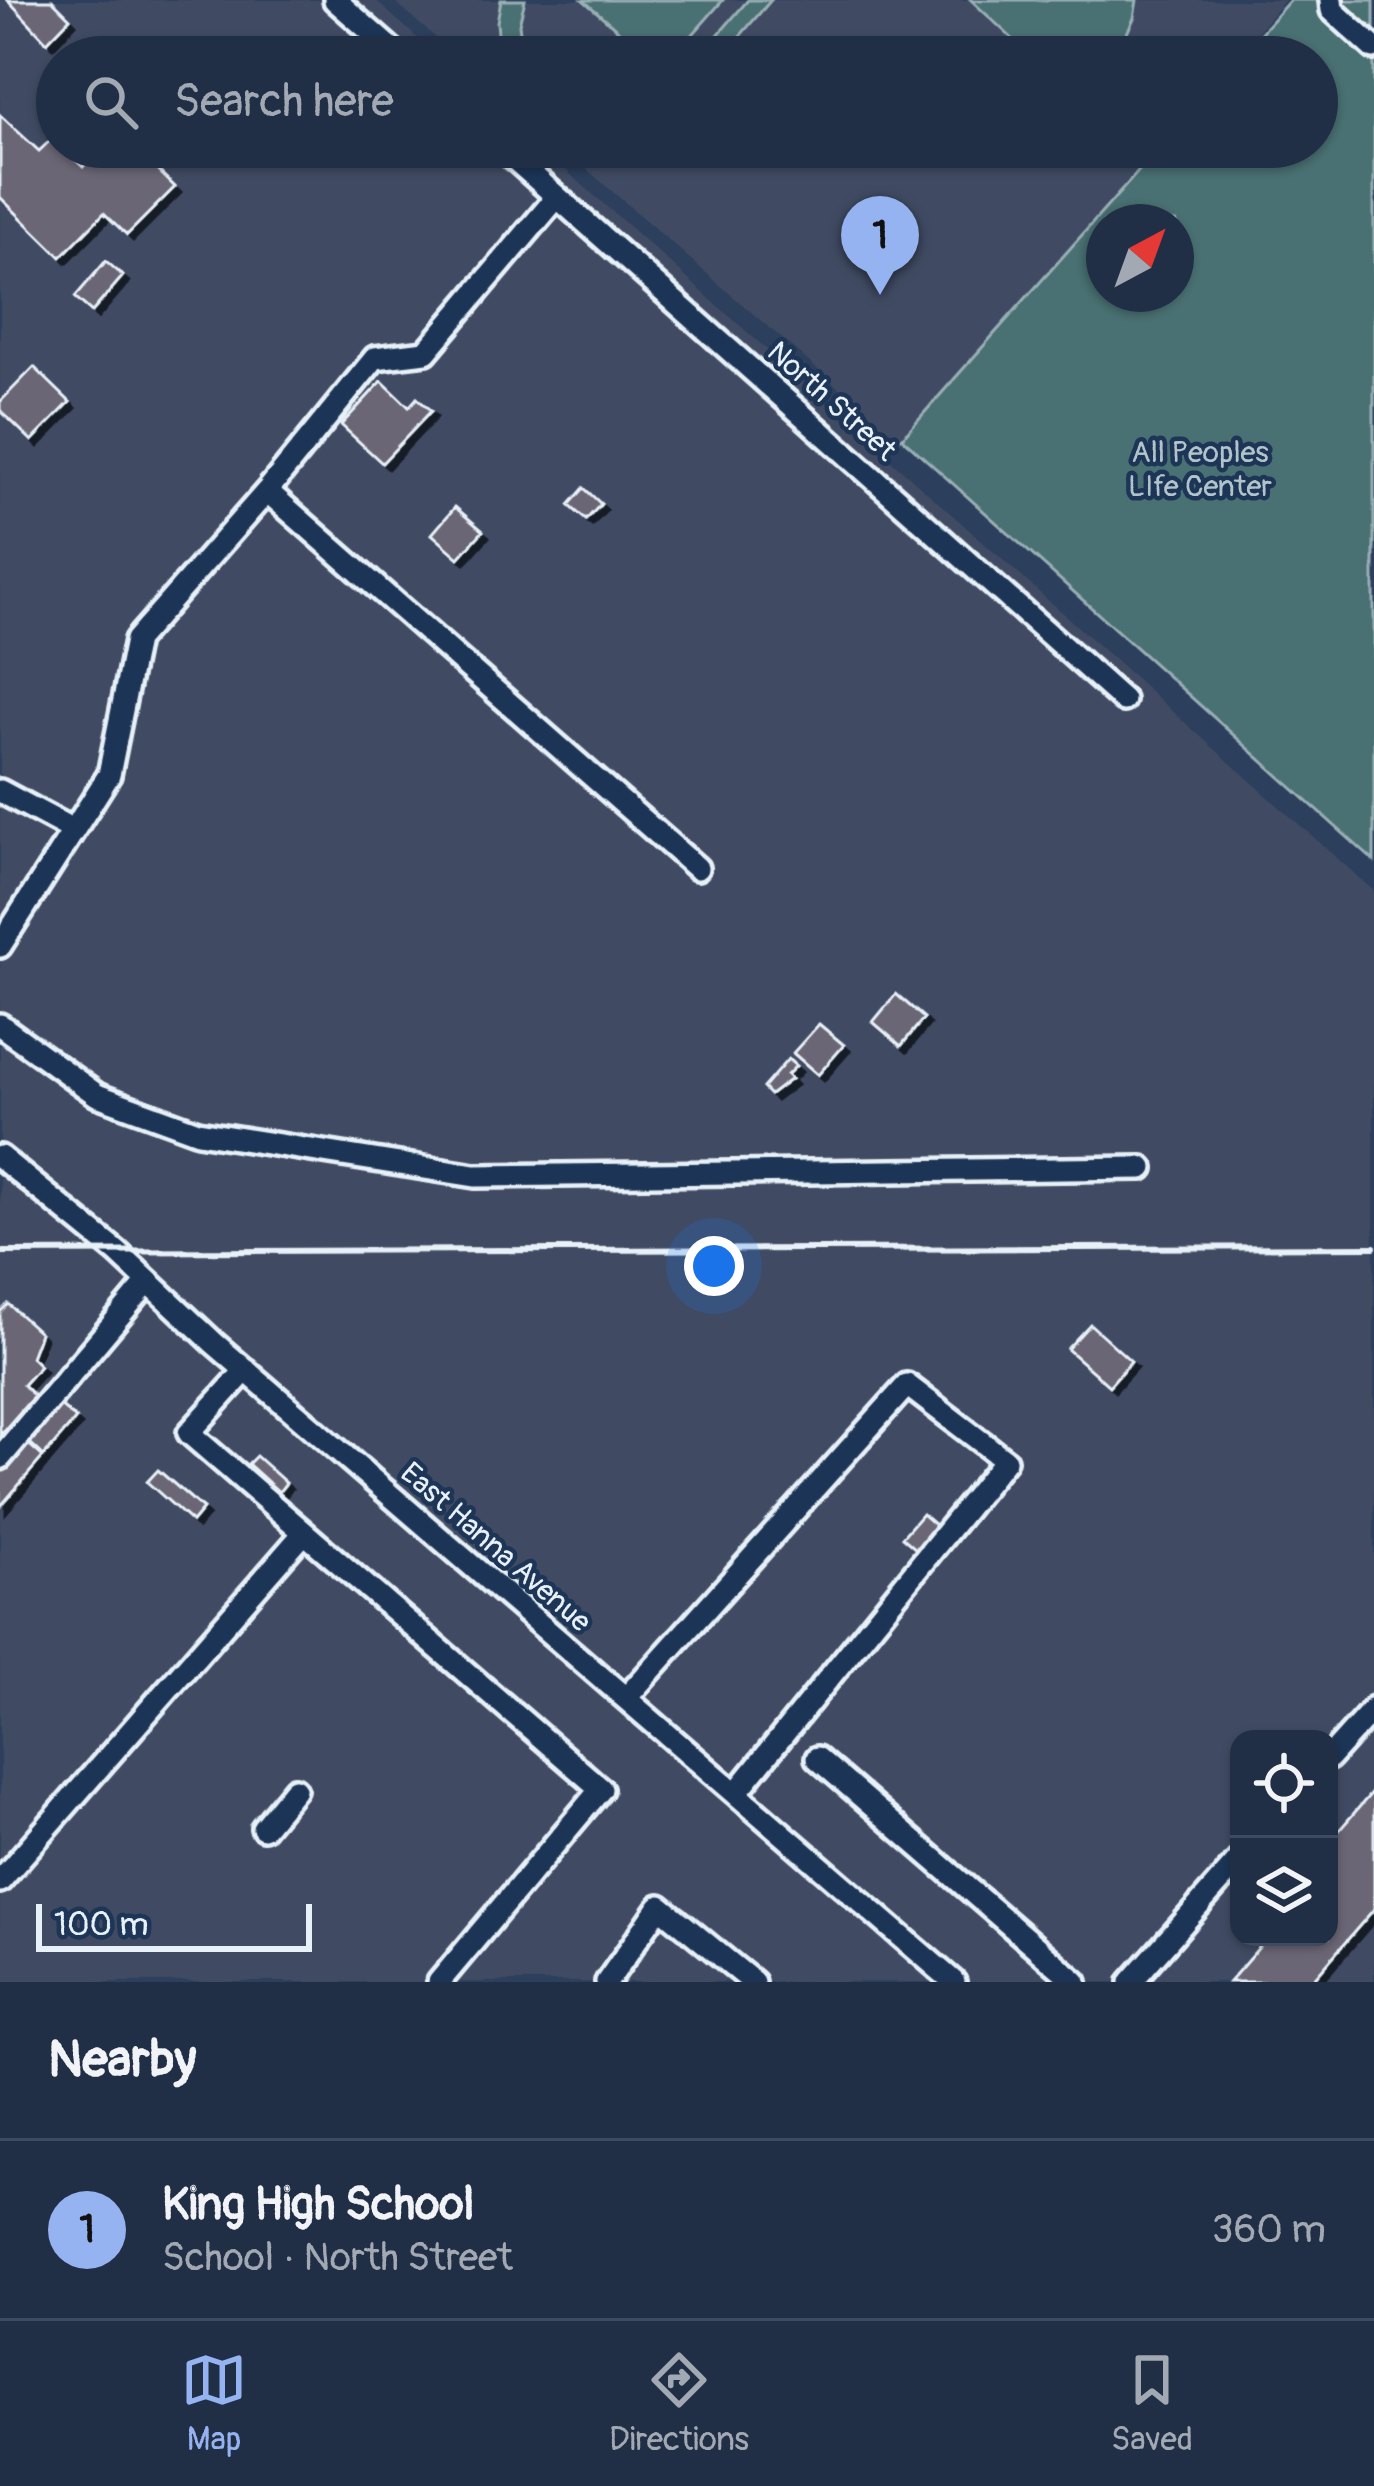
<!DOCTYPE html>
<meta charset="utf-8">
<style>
:root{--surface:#212f46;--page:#29374d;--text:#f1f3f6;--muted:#a2a9b3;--line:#3e4a5f;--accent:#95b2f1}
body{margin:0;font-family:Pangolin,sans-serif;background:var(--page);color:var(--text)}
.controls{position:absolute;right:36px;bottom:36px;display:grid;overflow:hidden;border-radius:24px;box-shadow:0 3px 9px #0004}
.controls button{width:108px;height:108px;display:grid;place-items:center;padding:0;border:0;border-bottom:3px solid var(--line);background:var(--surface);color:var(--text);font:60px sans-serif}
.compass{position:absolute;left:1086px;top:204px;width:108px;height:108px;border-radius:50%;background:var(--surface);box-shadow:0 3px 9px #0004;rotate:41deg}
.scale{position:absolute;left:36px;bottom:30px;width:276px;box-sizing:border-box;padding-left:12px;border:6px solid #e8f1f8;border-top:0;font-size:33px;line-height:42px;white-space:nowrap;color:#e8f1f8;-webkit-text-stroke:9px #1d3557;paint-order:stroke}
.you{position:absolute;left:714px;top:1266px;width:42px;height:42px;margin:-30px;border:9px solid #fff;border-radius:50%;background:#1a73e8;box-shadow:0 0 0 18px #1a73e833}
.badge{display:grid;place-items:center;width:78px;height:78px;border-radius:50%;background:var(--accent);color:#111;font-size:39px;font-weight:700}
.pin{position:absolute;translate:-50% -99px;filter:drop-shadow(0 3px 6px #0008)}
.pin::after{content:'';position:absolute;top:63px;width:42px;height:36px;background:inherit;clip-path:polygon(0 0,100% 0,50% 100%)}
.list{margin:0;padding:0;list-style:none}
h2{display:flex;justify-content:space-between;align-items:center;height:156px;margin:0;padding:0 48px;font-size:51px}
h2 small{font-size:39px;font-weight:400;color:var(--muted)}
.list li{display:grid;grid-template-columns:78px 1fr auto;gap:36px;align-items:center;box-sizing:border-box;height:180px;padding:0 48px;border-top:3px solid var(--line)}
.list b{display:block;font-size:45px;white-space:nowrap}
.list p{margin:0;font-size:39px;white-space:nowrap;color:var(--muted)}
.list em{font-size:39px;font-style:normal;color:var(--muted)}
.icon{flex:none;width:66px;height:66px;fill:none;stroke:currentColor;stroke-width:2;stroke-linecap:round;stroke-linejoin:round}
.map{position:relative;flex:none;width:1374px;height:1982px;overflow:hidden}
.search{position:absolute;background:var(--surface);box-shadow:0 3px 9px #0004;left:36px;right:36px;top:36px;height:132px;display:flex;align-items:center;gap:30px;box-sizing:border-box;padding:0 42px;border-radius:66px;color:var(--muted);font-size:45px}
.sheet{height:336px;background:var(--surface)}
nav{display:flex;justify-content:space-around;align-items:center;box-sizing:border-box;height:168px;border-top:3px solid var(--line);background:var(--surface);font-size:33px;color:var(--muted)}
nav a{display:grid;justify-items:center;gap:6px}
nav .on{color:var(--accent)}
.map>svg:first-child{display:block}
.built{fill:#3f4b64;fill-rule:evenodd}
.green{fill:#4a6f72;stroke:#99b0b5;stroke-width:3;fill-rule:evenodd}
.building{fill:#6a6674;stroke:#e8f1f8;stroke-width:3;filter:url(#shadow)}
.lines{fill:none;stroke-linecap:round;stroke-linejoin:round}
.minor-casing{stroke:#e8f1f8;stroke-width:30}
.minor{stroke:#1d3557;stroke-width:21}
.rail{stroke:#e8f1f8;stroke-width:6}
.labels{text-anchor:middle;stroke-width:9;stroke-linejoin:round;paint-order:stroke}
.street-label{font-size:30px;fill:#e8f1f8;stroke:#1d3557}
.park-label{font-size:30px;fill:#b1c4c9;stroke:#1d3557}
</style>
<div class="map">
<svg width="1374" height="1982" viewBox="0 0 1374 1982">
<defs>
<filter id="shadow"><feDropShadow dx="6" dy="6" stdDeviation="0" flood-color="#0009"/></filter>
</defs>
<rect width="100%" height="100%" fill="#2c3f5d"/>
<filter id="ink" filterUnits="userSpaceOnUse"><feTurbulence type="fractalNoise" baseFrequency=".00833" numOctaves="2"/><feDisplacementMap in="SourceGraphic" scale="24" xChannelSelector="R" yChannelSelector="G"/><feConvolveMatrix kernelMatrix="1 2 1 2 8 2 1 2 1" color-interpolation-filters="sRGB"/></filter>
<g filter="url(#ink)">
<!-- built -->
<path class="built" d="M0 0H375L439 57H57V147H540L1374 891V1982H0ZM1239 1739H1329V1937H1239Z
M392 0H1285L1235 57H458Z
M561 147H1157L901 442Z"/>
<!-- green -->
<path class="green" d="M501 0H525L519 24 523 57H500L497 22Z
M583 0H723L673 57H649Z
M748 0H771L722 57H699Z
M971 0H1137L1134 18 1116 57H1032Z
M1290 0H1374V861L902 438 1160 147H1317V57H1239ZM1104 222H1176V294H1104Z"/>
<!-- building -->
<path class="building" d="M8 0H52L70 18 47 42Z
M0 115 39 151 53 138 57 147H62L83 167 102 147H134L175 187 127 235 104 213 61 257 0 197Z
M106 261 123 276 92 312 75 297Z
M34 367 70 402 32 441 0 410V402Z
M382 381 409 407 417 398 431 411 382 463 341 425Z
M584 488 601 504 586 520 569 505Z
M455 507 483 531 459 558 432 534Z
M896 994 924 1018 901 1046 873 1022Z
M819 1024 844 1045 818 1075 793 1053Z
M788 1059 796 1066 787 1075 791 1079 770 1095 763 1088Z
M8 1304 40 1333 31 1357 40 1366 23 1385 34 1396 0 1435V1312Z
M1090 1324 1131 1361 1109 1386 1067 1349Z
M59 1405 76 1419 44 1456 28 1441Z
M26 1442 43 1457 0 1507V1472Z
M256 1456 286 1483 279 1492 248 1464Z
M158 1470 203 1509 192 1522 147 1482Z
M922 1514 936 1526 916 1549 902 1537Z
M1374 1790V1909L1311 1982H1229L1268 1937H1329V1842Z"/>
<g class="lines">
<!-- minor casing -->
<g class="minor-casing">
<path id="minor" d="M335 0 400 57
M1331 0 1332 10 1374 48
M501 147 1123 700
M267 491 697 868
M0 791 73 830
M0 946 109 775 136 640 267 491 375 358 426 352 557 197
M0 1025 97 1095 198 1132 475 1176 1142 1168
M0 1157 117 1252 214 1343 954 1982
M246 1370 189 1433 601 1789 439 1982
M0 1458 148 1282
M626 1698 907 1385 1005 1460 736 1793
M817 1758 1076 1982
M1329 1758 1374 1708
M263 1828 295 1789
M0 1881 303 1534
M607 1982 660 1906 753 1982
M1131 1982 1239 1860"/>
</g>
<!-- minor -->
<use href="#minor" class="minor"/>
<!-- rail -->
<path class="rail" d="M0 1252 1374 1247"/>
</g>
</g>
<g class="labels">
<!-- street labels -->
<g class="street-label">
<text transform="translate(832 401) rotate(42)" y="10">North Street</text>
<text transform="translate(496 1547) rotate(41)" y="10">East Hanna Avenue</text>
</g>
<!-- park labels -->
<g class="park-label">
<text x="1200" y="462">All Peoples<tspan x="1200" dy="34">LIfe Center</tspan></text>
</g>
</g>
</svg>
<div class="controls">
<button><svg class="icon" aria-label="locate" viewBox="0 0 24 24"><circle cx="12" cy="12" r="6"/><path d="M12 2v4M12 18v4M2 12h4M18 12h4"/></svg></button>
<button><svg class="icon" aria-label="layers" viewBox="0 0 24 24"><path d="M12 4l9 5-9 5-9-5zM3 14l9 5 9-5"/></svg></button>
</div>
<svg class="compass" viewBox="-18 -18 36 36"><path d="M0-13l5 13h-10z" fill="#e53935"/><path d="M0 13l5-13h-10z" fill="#a2a9b3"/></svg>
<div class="scale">100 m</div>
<div class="you"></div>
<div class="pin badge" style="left:880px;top:295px">1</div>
<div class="search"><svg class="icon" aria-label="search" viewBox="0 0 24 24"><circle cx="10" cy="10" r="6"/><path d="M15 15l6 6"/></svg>Search here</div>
</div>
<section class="sheet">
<h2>Nearby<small></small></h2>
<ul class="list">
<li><span class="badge">1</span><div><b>King High School</b><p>School · North Street</p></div><em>360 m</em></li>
</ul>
</section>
<nav>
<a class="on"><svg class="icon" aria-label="map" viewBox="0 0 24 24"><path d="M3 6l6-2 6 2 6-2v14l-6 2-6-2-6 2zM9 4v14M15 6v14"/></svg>Map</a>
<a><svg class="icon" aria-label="directions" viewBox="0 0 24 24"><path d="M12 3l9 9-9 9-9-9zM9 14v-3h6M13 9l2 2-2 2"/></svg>Directions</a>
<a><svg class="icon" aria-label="saved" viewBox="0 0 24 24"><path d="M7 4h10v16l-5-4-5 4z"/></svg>Saved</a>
</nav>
